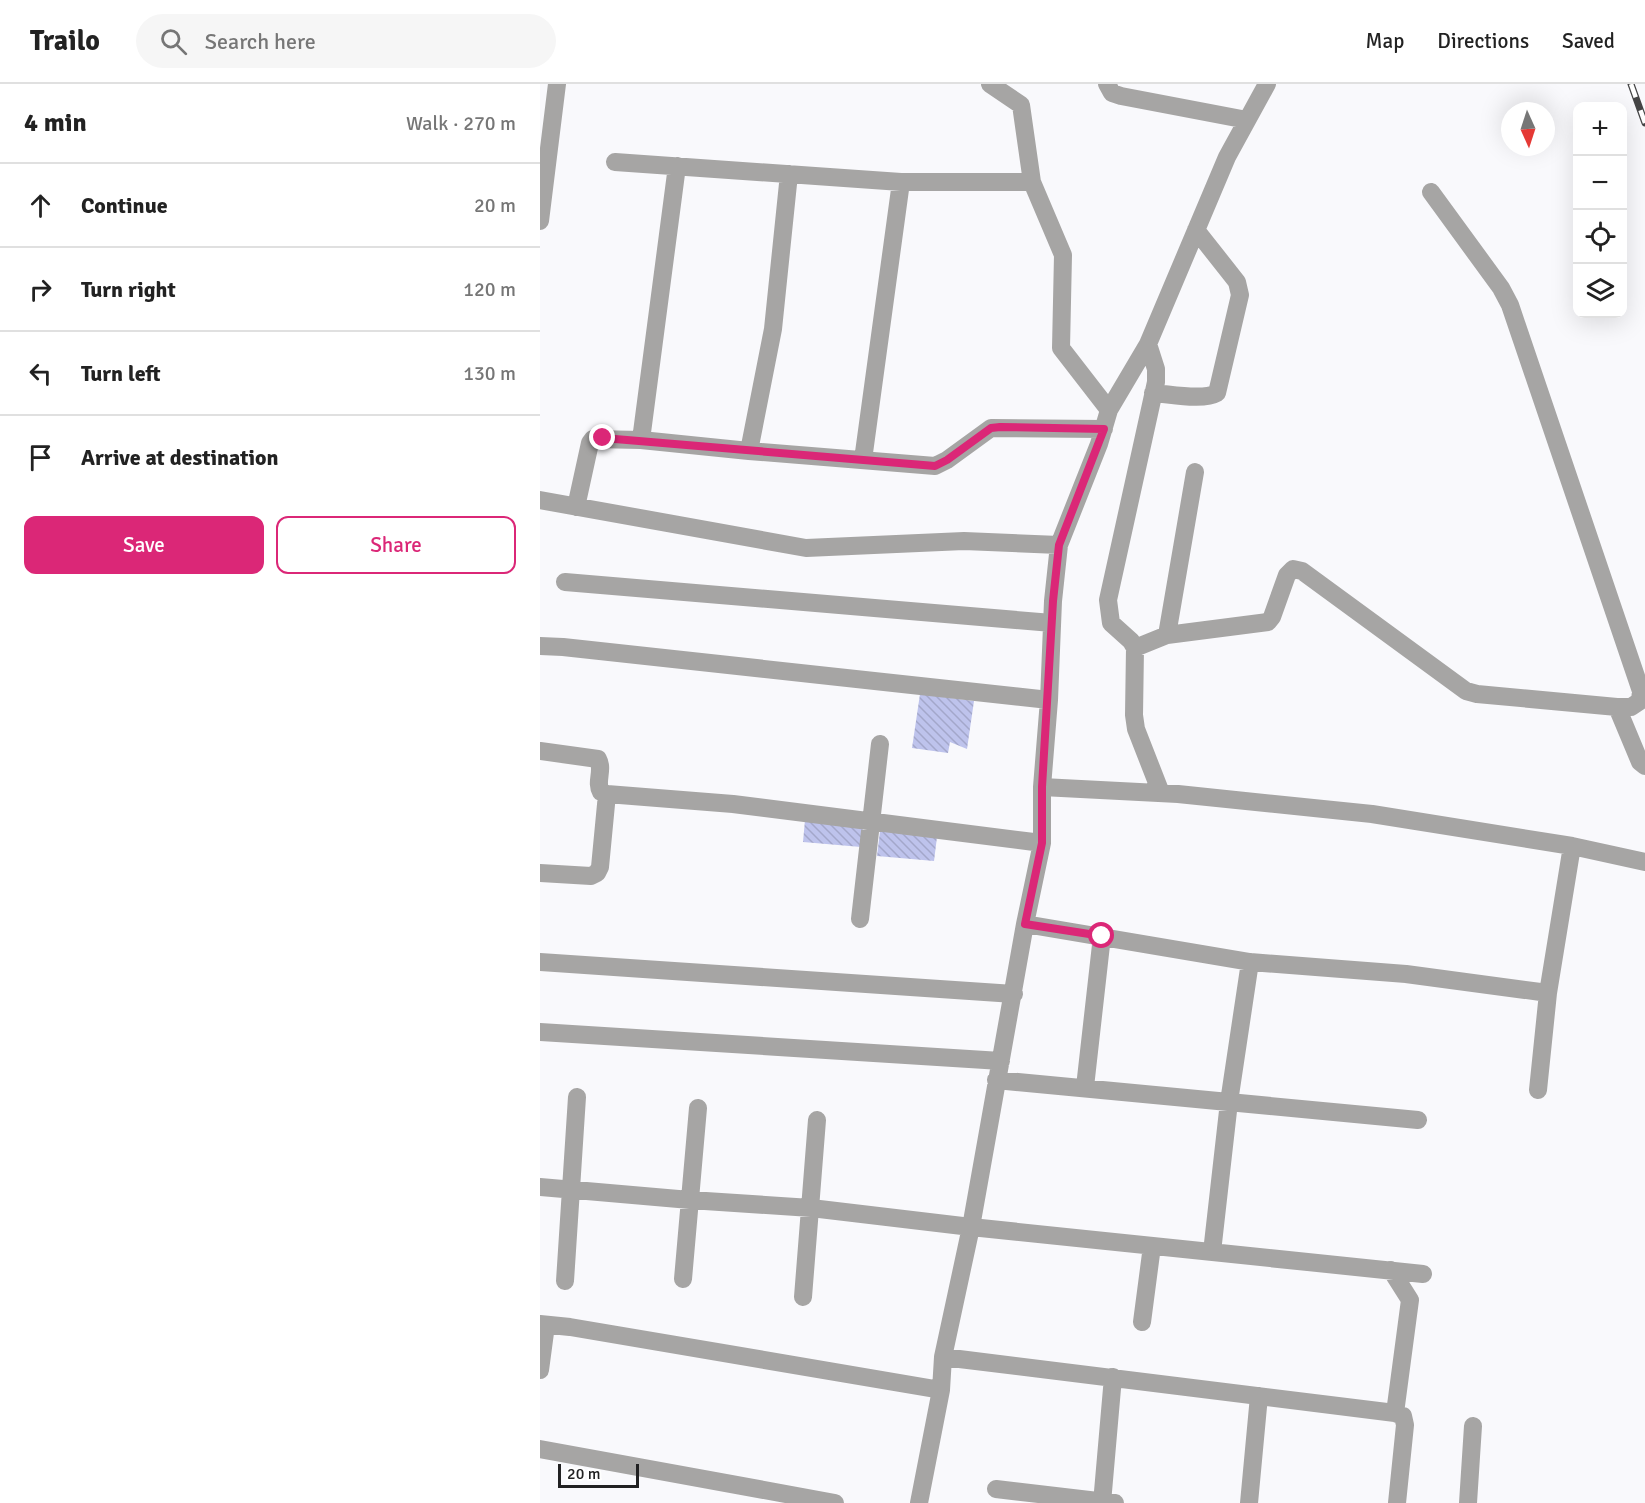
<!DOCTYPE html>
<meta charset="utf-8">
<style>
:root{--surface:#fff;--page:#f6f6f6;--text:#222;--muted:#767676;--line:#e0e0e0;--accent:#db2777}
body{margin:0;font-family:Signika,sans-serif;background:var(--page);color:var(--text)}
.controls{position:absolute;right:18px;top:18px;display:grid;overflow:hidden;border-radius:12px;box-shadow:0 6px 24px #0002}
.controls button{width:54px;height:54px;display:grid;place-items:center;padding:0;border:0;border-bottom:2px solid var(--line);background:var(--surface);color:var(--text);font:30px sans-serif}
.compass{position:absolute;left:961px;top:18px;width:54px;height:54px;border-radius:50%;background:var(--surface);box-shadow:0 6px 24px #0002;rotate:177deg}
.scale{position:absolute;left:18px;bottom:15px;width:81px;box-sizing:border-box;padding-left:6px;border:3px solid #212122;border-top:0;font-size:16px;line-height:21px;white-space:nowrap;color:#212122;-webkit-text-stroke:4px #fff;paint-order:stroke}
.stop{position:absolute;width:18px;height:18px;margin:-14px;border:4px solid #db2777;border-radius:50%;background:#fff}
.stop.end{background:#db2777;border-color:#fff;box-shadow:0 2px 6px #0008}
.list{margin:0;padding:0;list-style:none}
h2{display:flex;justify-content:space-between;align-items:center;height:78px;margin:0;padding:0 24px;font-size:26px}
h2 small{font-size:20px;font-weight:400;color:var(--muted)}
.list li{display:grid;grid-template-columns:39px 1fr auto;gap:18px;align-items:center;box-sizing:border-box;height:84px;padding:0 24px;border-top:2px solid var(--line)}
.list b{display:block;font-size:22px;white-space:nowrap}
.list em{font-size:20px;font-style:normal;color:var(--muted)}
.actions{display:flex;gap:12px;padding:18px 24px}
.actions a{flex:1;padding:14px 0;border:2px solid var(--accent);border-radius:12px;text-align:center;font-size:21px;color:var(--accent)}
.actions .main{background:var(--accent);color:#fff}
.icon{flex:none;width:33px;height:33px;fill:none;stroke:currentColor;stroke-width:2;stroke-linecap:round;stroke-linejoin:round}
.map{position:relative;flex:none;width:1105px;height:1419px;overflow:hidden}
header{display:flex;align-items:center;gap:36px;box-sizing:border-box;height:84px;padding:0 30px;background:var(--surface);border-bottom:2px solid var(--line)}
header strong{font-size:28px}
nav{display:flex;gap:33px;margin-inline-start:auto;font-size:21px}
.search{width:420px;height:54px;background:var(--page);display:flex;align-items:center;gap:15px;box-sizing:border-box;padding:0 21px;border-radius:33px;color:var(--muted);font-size:22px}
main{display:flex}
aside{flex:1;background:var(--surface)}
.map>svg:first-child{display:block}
.building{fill:url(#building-back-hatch)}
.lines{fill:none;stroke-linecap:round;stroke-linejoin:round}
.street{stroke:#a6a5a4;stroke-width:18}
.rail-casing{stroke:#454546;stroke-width:7}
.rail{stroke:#fff;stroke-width:4.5;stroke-dasharray:14;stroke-linecap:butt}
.route{stroke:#db2777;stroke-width:8}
</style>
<header>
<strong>Trailo</strong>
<div class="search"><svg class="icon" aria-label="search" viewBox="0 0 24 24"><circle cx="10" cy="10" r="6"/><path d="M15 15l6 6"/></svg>Search here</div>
<nav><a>Map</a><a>Directions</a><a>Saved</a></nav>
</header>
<main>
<aside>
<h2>4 min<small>Walk · 270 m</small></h2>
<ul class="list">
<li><svg class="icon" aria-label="ahead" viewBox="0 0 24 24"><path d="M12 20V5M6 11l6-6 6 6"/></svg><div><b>Continue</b></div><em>20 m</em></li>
<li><svg class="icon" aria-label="right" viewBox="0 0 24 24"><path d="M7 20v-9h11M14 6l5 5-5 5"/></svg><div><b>Turn right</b></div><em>120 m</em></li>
<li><svg class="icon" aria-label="left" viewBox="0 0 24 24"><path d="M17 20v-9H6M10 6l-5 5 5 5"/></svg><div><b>Turn left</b></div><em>130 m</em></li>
<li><svg class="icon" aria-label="arrive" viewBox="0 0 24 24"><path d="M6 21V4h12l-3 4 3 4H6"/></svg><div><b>Arrive at destination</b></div></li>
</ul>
<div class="actions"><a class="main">Save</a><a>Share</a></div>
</aside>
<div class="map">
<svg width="1105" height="1419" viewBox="0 0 1105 1419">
<defs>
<pattern id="building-back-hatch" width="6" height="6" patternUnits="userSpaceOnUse" patternTransform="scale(1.5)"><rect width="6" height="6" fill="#bec3ec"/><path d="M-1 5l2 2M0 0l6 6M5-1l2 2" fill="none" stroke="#a3a7ca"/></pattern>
</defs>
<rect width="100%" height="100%" fill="#f9f9fc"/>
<!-- building -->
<path class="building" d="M380 610 434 617 427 665 410 658 408 669 372 664Z
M265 736 323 741 321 763 263 758Z
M340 747 397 753 394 777 337 772Z"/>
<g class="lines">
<!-- street -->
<path class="street" d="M450 0 481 21 492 98 523 171 521 264 569 326
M567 0 572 9 581 12 707 36
M75 78 361 98H492
M0 137 17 0
M608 260 616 285V298L568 516 571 539 591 557 595 564 594 631 596 645 621 709
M613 309C630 310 663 317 677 309L700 211 697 198 656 146
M101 356 137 82
M209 367 233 245 249 90
M323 376 361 98
M0 416 266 464 424 457 519 461
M36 423 50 359 53 355 101 356 209 367 395 382 407 376 451 344 564 345
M25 498 512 539
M627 551 655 388
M0 562 23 563 509 616
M595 564 627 551 728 538 732 533 747 491 753 485 762 487 926 607 937 610 1077 623H1091L1100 617 1101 607 970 221 961 204 891 108
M1077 623 1100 678 1105 682
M0 667 58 675C64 686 55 698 61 708L67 710 193 720 502 759
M502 703 638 710 832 730 1032 762 1105 778
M0 789 51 792 57 789 60 783 67 710
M320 835 340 660
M485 840 710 878 866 890 1008 909
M0 878 474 910
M0 948 461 977
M456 996 878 1036
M545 1003 562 852
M998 1006 1008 909 1032 762
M0 1103 150 1116 271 1124 431 1143 883 1190
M672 1168 689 1018 710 878
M851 1186 870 1216 855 1329
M143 1195 158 1024
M25 1197 37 1013
M263 1213 277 1036
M602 1238 612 1162
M0 1240 30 1243 401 1306
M403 1273 855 1329 863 1332 865 1341 857 1419
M0 1286 6 1241
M0 1365 295 1419
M456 1405 575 1419
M379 1419 401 1306 403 1273 431 1143 485 840 502 759V703L509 616 513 517 519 461 559 360 569 326 608 260 687 73 727 0
M562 1419 573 1293
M709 1419 719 1312
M928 1419 933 1342"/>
<!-- rail casing -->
<g class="rail-casing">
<path id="rail" d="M1091 0 1105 39"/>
</g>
<!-- rail -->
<use href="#rail" class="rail"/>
</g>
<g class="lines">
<!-- route -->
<path class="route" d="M63 354 395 382 407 376 451 344 460 343 564 345 519 461 513 517 502 703V759L485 840 562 852"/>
</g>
</svg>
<div class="controls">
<button>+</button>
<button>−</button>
<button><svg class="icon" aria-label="locate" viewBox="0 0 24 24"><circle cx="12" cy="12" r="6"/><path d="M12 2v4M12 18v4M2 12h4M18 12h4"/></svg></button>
<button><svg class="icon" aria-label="layers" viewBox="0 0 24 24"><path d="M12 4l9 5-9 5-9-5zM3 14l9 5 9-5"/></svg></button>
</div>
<svg class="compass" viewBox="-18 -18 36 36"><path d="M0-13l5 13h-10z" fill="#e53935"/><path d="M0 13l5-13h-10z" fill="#767676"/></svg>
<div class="scale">20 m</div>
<div class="stop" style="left:562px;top:852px"></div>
<div class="stop end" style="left:63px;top:354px"></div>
</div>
</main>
